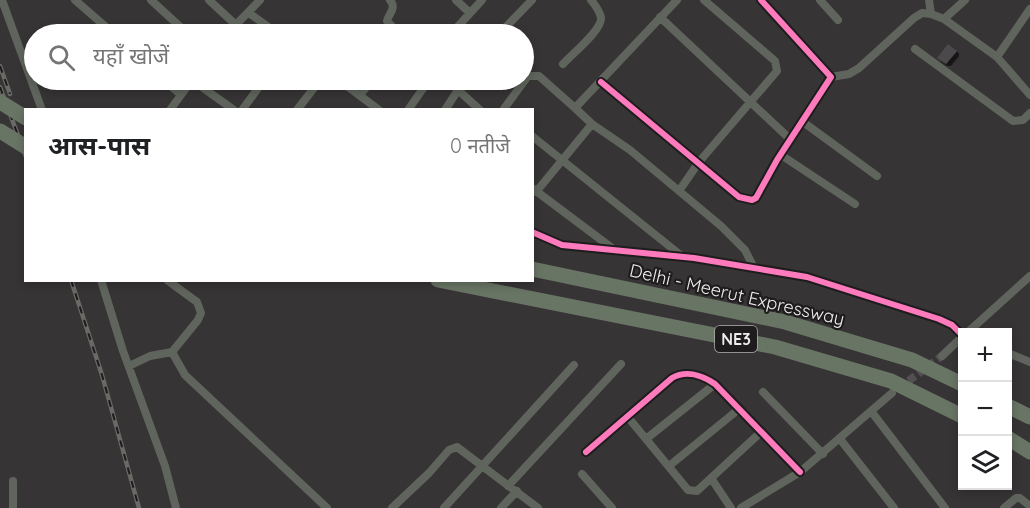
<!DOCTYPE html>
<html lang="hi">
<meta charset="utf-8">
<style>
:root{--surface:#fff;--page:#f6f6f6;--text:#202124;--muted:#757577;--line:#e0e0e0}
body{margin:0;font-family:Quicksand,"Noto Sans Devanagari",sans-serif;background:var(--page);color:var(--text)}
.controls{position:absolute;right:18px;bottom:18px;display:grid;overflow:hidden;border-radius:0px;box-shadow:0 3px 9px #0003}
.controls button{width:54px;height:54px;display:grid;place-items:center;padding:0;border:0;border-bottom:2px solid var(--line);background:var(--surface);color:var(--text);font:30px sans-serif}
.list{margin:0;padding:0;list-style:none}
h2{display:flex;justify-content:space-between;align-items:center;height:78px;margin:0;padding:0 24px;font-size:26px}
h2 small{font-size:20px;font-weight:400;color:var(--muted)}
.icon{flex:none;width:33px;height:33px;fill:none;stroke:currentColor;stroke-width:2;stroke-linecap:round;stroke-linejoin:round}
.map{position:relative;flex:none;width:1030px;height:508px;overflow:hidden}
.search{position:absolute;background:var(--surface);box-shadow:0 3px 9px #0003;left:24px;top:24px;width:510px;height:66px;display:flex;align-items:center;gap:15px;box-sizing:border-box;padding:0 21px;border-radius:33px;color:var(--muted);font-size:22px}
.panel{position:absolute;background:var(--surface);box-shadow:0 3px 9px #0003;left:24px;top:108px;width:510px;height:174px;border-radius:0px}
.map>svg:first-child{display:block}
.building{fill:#4c4a4b;filter:url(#shadow)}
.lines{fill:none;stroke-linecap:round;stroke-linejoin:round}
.street-tunnel{stroke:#535051;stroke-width:8;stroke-dasharray:8 4;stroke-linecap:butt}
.street{stroke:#5f655c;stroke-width:8}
.highway{stroke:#687464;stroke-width:15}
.rail-casing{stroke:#696a66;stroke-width:4.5}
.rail{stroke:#1e1c1c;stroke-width:2;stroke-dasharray:7;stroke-linecap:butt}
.highway-bridge{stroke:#687464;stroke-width:15}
.cycleway-casing{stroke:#1e1c1c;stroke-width:10}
.cycleway{stroke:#fd7abc;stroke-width:6}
.labels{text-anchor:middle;stroke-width:4.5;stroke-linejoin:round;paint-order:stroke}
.shield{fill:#1e1c1c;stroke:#b1aeaf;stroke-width:1.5}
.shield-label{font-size:16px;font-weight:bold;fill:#f0edee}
.street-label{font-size:18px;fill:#f0edee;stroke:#1e1c1c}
</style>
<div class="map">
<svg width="1030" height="508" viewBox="0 0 1030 508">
<defs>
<filter id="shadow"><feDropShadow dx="3.5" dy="3.5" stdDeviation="0" flood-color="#0009"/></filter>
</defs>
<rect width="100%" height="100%" fill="#373435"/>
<!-- building -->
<path class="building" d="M948 44 957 51 946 64 937 58Z"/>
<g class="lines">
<!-- street-tunnel -->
<path class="street-tunnel" d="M899 388 942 356"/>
<!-- street -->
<path class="street" d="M2 0 42 110
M75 0 114 34
M151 0 188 34
M209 0 236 25
M390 0C397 8 389 13 387 21L399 34
M456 0 470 13
M820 0 838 20
M929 0 931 14
M249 13 278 34
M660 17 791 140
M944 19 965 0
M227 34 260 0
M451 34 482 0
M499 34 532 0
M915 49 1013 121 1023 120 1030 113
M997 57 1030 9
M563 64C572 54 602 30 601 18 600 11 595 5 591 0
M831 77 849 74 859 68 914 18 922 13 931 14 944 19 997 57 1030 95
M164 80 181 95
M192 80 234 110
M339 80 379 110
M447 80 480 110
M601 82 739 197 752 200 756 198 777 160 831 77 761 0
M360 95 372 80
M575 108 592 124 630 150 721 226 745 250 754 268
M170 110 192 80
M242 110 264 80
M297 110 320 80
M408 110 429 80
M445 110 458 90
M503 110 528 76H539L575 108 677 0
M803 122 877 176
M532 136 683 257
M781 155 855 204
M532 188 616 251
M679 191 699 162 777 71 775 61 704 0
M536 192 592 124
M532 232 562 245 694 258 807 277 939 319 952 325 962 335
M101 280 123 351 165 466 176 508
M968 332 1030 276
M172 352 185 375 327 508
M1008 353 1030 362
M942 356 962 337
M129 366 150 356 172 352 198 320 201 313 197 302 167 280
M763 392 823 454
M871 411 945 508
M627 416 688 490 697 491 761 432
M646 439 715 384
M840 439 894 508
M586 452 672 378C686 370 702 375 715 384L800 472
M669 466 739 409
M582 474 612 508
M711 478 731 508
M13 481V508
M508 486 621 364
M392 508 429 473 449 450 457 447 538 508
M444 508 574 365
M501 508 517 491
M741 508 800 472 892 393
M1004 508 1016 498H1020L1030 506"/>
<!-- highway -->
<path class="highway" d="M532 269 785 322 912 360 962 384
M438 280 775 347 891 381 962 416
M1008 406 1030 417
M1008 438 1030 452"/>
<!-- rail casing -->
<g class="rail-casing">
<path id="rail" d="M0 66 10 94
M0 87 26 157
M71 280 102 375 139 508"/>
</g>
<!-- rail -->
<use href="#rail" class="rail"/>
<!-- highway-bridge -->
<path class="highway-bridge" d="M0 102 26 118
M0 131 26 147"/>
<!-- cycleway casing -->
<g class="cycleway-casing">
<path id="cycleway" d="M601 82 739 197 752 200 756 198 777 160 831 77 761 0
M532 232 562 245 694 258 807 277 939 319 952 325 962 335
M586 452 672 378C686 370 702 375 715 384L800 472"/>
</g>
<!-- cycleway -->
<use href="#cycleway" class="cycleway"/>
</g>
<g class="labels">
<!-- shield labels -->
<rect class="shield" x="715" y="326" width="42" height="26" rx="4.5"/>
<g class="shield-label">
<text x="736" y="345">NE3</text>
</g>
<!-- street labels -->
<g class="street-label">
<text transform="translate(737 295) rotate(13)" y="6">Delhi - Meerut Expressway</text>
</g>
</g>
</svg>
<div class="controls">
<button>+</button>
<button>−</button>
<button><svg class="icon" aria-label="layers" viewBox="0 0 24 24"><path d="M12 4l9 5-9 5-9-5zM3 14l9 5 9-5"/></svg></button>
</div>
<div class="search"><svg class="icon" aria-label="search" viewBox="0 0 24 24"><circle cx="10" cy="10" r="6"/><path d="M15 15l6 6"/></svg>यहाँ खोजें</div>
<section class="panel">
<h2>आस-पास<small>0 नतीजे</small></h2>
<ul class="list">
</ul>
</section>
</div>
